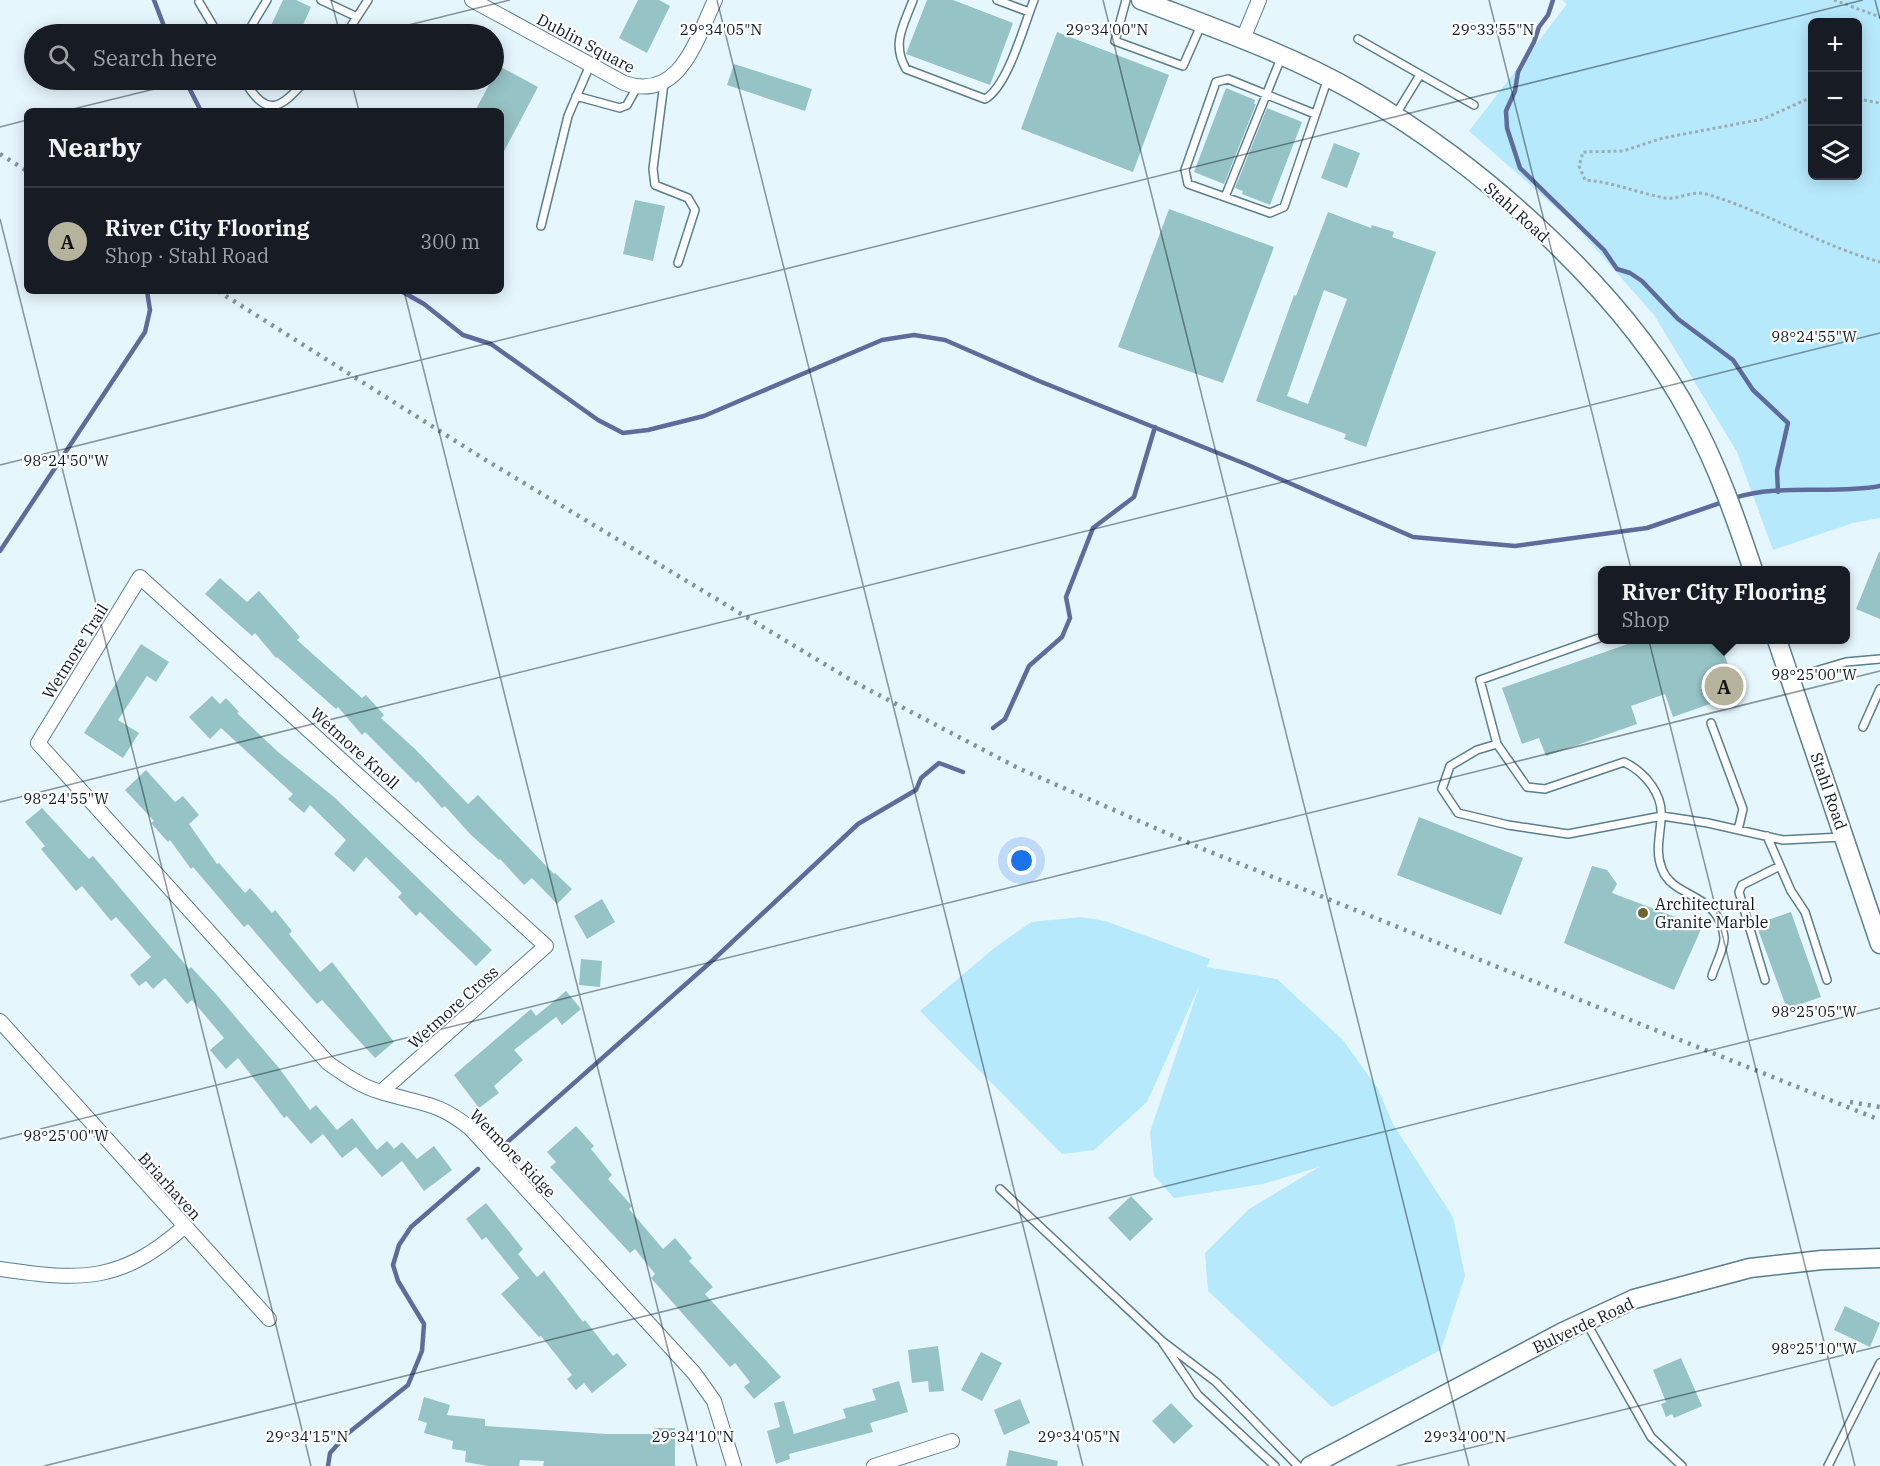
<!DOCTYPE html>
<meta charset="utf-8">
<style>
:root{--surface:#171b24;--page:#242831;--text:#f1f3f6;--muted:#9ea1a6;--line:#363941;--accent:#b6b39d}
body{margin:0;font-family:"IBM Plex Serif",serif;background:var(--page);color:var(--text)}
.controls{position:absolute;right:18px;top:18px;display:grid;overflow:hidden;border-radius:9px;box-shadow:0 3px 15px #0003}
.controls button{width:54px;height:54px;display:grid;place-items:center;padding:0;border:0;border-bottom:2px solid var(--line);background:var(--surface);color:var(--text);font:30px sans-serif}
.you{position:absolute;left:1022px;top:861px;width:21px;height:21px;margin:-15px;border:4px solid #fff;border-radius:50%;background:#1a73e8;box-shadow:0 0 0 9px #1a73e833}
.badge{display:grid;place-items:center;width:39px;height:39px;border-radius:50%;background:var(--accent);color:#111;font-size:20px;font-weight:700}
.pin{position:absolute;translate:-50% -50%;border:3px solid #fff;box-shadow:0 2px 6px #0006}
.popup{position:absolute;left:1598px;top:566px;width:252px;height:78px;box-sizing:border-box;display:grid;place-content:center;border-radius:9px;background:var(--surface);filter:drop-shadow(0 2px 4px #0005);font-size:20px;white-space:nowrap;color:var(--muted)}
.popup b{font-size:22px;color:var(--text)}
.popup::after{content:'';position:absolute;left:50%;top:100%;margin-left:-12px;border:12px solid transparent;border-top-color:var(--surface)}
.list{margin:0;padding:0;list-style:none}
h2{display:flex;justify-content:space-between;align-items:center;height:78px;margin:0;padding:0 24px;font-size:26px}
h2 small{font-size:20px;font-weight:400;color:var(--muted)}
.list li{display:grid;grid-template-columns:39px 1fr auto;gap:18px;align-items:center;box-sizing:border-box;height:108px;padding:0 24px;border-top:2px solid var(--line)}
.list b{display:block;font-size:22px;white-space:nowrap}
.list p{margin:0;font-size:20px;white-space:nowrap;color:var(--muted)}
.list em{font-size:20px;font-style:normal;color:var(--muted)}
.icon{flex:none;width:33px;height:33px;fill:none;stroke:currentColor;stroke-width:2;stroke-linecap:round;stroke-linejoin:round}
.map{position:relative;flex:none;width:1880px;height:1466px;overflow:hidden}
.search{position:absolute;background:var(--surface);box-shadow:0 3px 15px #0003;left:24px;top:24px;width:480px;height:66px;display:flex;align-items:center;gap:15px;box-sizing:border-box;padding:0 21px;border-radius:33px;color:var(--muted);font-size:22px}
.panel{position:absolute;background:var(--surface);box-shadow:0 3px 15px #0003;left:24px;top:108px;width:480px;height:186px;border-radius:9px}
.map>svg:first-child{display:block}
.green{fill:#b7e9fd;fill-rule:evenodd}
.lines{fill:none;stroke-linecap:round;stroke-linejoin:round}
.stream{stroke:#5f6c9b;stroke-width:4.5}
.building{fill:#96c3c5;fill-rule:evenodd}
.lane-casing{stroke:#597e8d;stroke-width:10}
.street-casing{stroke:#597e8d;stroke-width:16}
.secondary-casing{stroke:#597e8d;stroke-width:21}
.path{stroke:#9cacb3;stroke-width:3;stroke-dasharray:3 3;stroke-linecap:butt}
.lane{stroke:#fff;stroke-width:7}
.street{stroke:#fff;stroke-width:14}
.secondary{stroke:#fff;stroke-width:18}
.rail{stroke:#839399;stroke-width:4.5;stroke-dasharray:3 6;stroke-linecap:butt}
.ticks{fill:none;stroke:#0b1b21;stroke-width:1.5;stroke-opacity:0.45}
.poi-dot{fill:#6e6430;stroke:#fff;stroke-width:2}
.labels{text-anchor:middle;stroke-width:4.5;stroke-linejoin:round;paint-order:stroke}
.street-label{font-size:16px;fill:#0b1b21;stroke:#fff}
.poi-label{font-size:16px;fill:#0b1b21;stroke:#fff;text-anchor:start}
.ticks-label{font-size:15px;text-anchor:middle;fill:#0b1b21;stroke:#fff;stroke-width:4.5;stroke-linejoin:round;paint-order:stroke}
</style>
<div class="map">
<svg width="1880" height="1466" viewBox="0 0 1880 1466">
<rect width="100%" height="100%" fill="#e6f6fd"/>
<!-- green -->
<path class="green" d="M1562 0H1880V518L1853 523 1773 550 1737 452 1654 315 1572 222 1469 131 1567 4ZM1858 22V176H1812V22Z
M1081 917 1105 921 1210 959 1207 967 1277 979 1343 1040 1378 1089 1393 1124 1453 1217 1465 1276 1441 1350 1332 1407 1208 1291 1205 1253 1249 1209 1319 1167 1263 1184 1174 1198 1154 1176 1150 1132 1200 984 1147 1102 1094 1150 1062 1154 920 1011 993 949 1031 922Z"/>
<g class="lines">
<!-- stream -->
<path class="stream" d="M154 0 167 34
M1553 0 1548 15 1539 27 1534 42 1518 72 1515 91 1506 111 1507 128 1520 168 1604 250 1617 269 1630 273 1642 281 1678 319 1733 360 1753 390 1788 423 1777 471 1778 492
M185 80 201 111
M401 291 424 304 463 335 491 344 598 420 623 433 648 430 704 416 882 340 914 335 945 340 1039 381 1248 465 1413 537 1515 546 1647 528 1726 501
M1734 498C1779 483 1832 495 1880 486
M0 551 145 332 150 310 147 291
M993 728 1005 719 1029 666 1062 637 1070 618 1066 597 1093 528 1134 497 1155 427
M504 1145 713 960 858 824 916 790 921 778 939 763 963 772
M328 1466 330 1453 347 1434 408 1385 422 1351 424 1324 398 1281 393 1265 399 1245 411 1227 478 1169"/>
</g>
<!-- building -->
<path class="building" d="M283 0H296L311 7 299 34H267Z
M638 0H659L670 6 647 53 619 38Z
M927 0H953L1013 23 990 85 906 54Z
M1057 32 1169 75 1133 172 1021 129Z
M734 64 812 89 805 111 727 85Z
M499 66 538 87 501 157V111H475Z
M1226 88 1255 100 1254 104H1256L1224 184 1194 172Z
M1267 108 1302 122 1270 205 1242 194 1243 191 1235 188Z
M1334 143 1360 153 1347 188 1321 178Z
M635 200 665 206 653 261 623 254Z
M1169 209 1274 247 1223 383 1118 347Z
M1328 212 1371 228 1372 225 1394 232 1392 237 1436 252 1366 447 1344 439 1346 434 1256 401 1294 295 1296 296ZM1324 290 1347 299 1308 404 1287 396Z
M1879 552H1880V619L1856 609Z
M220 578 247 602 259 591 300 637 297 640 362 698 366 695 384 715 381 718 416 750 468 804 478 795 554 874 555 873 572 889 557 904 532 878 524 885 500 859 499 860 470 834 445 806 442 808 418 781 416 783 365 732 362 735 338 707 336 709 277 657 276 658 255 633 252 636 205 594Z
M1642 639H1719L1738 694 1673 717 1665 694 1631 706 1637 724 1546 756 1539 738 1522 744 1502 688Z
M141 644 169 662 156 682 147 676 118 720 139 733 123 758 84 733Z
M212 696 220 704 226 698 239 712 237 713 278 752 334 797 492 950 476 966 420 912 416 916 398 897 402 893 366 857 354 872 334 854 346 840 310 805 304 813 288 799 293 794 221 728 210 739 189 717Z
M146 770 175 802 183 796 199 815 189 824 217 864 219 863 245 893 250 888 272 913 275 910 292 931 289 934 320 972 332 962 394 1042 375 1058 322 1000 317 1004 248 924 244 927 193 867 191 869 170 840 168 842 151 823 154 821 125 790Z
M42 808 89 859 93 856 189 969 191 967 216 994 279 1068 310 1110 316 1105 337 1130 352 1118 377 1150 387 1141 394 1149 402 1142 417 1159 434 1146 452 1170 424 1191 402 1161 382 1177 356 1147 342 1158 323 1134 311 1144 287 1116 284 1118 238 1058 226 1069 210 1050 224 1038 192 1000 187 1004 165 978 153 989 146 981 139 986 130 975 151 957 116 917 111 921 82 886 76 891 41 849 45 846 25 822Z
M1419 817 1523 858 1501 915 1397 875Z
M1592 866 1607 870 1617 884 1612 893 1702 927 1674 990 1564 943Z
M602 899 615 922 587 939 574 916Z
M1791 912 1821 997 1787 1009 1756 924Z
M581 959 602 961 600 987 579 985Z
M566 991 581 1009 562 1025 556 1017 514 1050 523 1060 494 1086 499 1093 479 1108 454 1075 531 1009 536 1016Z
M576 1126 594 1146 591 1149 612 1175 608 1179 632 1206 629 1209 663 1249 675 1238 692 1258 689 1261 713 1287 705 1294 781 1377 754 1399 744 1387 750 1382 735 1363 730 1367 651 1278 655 1274 635 1249 630 1253 550 1167 556 1162 547 1152Z
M1131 1196 1153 1219 1130 1241 1108 1218Z
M486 1203 523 1249 518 1254 537 1277 544 1271 583 1322 585 1320 613 1356 617 1353 627 1365 592 1393 584 1383 576 1390 567 1379 572 1375 541 1336 539 1337 501 1294 519 1278 486 1237 482 1240 466 1219Z
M1845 1306 1880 1323 1870 1347 1834 1330Z
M938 1346 944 1391 929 1392 928 1381 912 1383 908 1350Z
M981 1352 1002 1363 982 1401 961 1390Z
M1681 1358 1702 1406 1674 1418 1672 1414 1666 1417 1661 1404 1666 1402 1653 1370Z
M899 1381 908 1412 870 1423 873 1432 789 1454 790 1459 776 1464 767 1431 780 1427 774 1403 784 1401 794 1434 846 1418 843 1409 876 1400 872 1389Z
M424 1397 450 1405 447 1415 485 1419V1426L607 1434H655L654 1428H675V1466H543L544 1461 520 1460 519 1466H488L465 1462 466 1451 452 1449 453 1441 424 1433 427 1423 418 1420Z
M1020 1399 1030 1423 1004 1435 994 1410Z
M1171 1403 1193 1426 1174 1444 1152 1421Z
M1009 1450 1058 1461 1057 1466H1006Z"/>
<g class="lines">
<!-- lane casing -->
<g class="lane-casing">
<path id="lane" d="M321 0 357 17
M913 0C904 25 891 43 906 69L985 99C1008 86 1024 25 1034 0
M997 0 1029 12
M1126 0 1115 41 1183 66 1202 23
M199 2 218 34
M252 25 267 0
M346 34 368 0
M1358 39 1474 105
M244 80C267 119 280 109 306 80
M664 83 653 169 655 185 688 198 695 210 678 263
M576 96 620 108 627 105 637 87
M1315 114 1228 79 1216 82 1185 170 1188 184 1270 213 1284 207 1328 78
M1396 114 1420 75
M1225 197 1281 58
M541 226 568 116 590 65
M1792 678 1846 662 1880 659
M1711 723 1743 809 1738 830
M1863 727 1880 689
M1497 744 1480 680 1602 637
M1767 836 1791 891 1805 912 1827 980
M1712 976C1715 965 1725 948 1724 937 1719 892 1673 899 1662 869 1655 852 1660 837 1661 819 1664 795 1645 772 1624 762L1545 789 1527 787 1497 744 1477 750 1450 766 1442 789 1458 813 1508 825 1568 834 1662 816 1708 823 1783 840 1842 837
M1765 980 1739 892 1742 885 1780 866
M1000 1189 1162 1341 1216 1382 1298 1466
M1586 1322 1651 1437 1682 1466
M1163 1343 1198 1395 1275 1466
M1828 1466 1880 1363"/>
</g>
<!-- street casing -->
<g class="street-casing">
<path id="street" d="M472 0 624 83C680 102 696 40 715 0
M1243 39 1259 0
M0 1021 269 1319
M381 1092 546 946 140 577 38 743 328 1063C345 1075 362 1087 381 1092 419 1104 438 1101 471 1129L694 1373 714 1401 734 1466
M0 1269C81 1281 120 1283 184 1227
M874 1466 952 1441"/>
</g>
<!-- secondary casing -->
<g class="secondary-casing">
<path id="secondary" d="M1141 0C1214 28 1289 54 1357 93 1480 162 1627 294 1692 419 1718 467 1736 519 1753 570
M1777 640 1880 944
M1310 1466 1563 1332 1634 1299 1750 1268 1822 1260 1880 1258"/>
</g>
<!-- path -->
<path class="path" d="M1834 0 1880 17
M1812 97 1763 119 1663 138 1623 151 1583 152 1579 166 1585 180C1613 182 1638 193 1665 198 1678 200 1693 190 1706 194 1767 212 1819 245 1880 262
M1858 99 1880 103"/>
<!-- lane -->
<use href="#lane" class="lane"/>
<!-- street -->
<use href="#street" class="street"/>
<!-- secondary -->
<use href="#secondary" class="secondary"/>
<!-- rail -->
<path class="rail" d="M0 154 27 171
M218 291 484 459 856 683 1018 768 1203 849 1880 1120
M1850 1102 1880 1107"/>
</g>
<!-- ticks -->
<path class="ticks" d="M331 0 340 34M717 0 1083 1466M1103 0 1469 1466M1489 0 1855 1466M1875 0 1880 19M372 34 510 0M351 80 359 111M65 111 191 80M0 127 27 120M0 219 311 1466M404 291 697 1466M0 465 1863 0M0 802 1880 333M0 1139 1880 671M44 1466 1880 1008M1397 1466 1880 1346"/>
<!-- markers -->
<circle class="poi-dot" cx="1643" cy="913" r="6"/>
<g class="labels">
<!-- street labels -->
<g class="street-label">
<text transform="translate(586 43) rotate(28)" y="6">Dublin Square</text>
<text transform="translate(1517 212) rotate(42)" y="6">Stahl Road</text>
<text transform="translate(75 651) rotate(-58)" y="6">Wetmore Trail</text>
<text transform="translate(355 748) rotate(42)" y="6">Wetmore Knoll</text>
<text transform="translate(1829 791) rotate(71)" y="6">Stahl Road</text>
<text transform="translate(453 1007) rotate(-42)" y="6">Wetmore Cross</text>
<text transform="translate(513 1153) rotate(46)" y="6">Wetmore Ridge</text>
<text transform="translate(170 1186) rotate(48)" y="6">Briarhaven</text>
<text transform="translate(1583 1325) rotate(-25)" y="6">Bulverde Road</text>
</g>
<!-- poi labels -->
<g class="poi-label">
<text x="1655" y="910">Architectural<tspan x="1655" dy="18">Granite Marble</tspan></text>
</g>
</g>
<g class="ticks-label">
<text x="721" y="35">29°34'05"N</text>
<text x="1107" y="35">29°34'00"N</text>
<text x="1493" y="35">29°33'55"N</text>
<text x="1814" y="342">98°24'55"W</text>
<text x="66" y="466">98°24'50"W</text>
<text x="1814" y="680">98°25'00"W</text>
<text x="66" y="804">98°24'55"W</text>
<text x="1814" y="1017">98°25'05"W</text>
<text x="66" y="1141">98°25'00"W</text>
<text x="1814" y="1354">98°25'10"W</text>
<text x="307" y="1442">29°34'15"N</text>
<text x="693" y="1442">29°34'10"N</text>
<text x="1079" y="1442">29°34'05"N</text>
<text x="1465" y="1442">29°34'00"N</text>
</g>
</svg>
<div class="controls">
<button>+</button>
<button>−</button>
<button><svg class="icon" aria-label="layers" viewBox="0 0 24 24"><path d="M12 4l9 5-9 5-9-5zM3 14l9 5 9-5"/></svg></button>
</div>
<div class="you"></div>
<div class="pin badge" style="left:1724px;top:686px">A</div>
<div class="popup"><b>River City Flooring</b>Shop</div>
<div class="search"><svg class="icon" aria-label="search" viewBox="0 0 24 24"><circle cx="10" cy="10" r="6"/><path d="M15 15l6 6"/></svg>Search here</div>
<section class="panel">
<h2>Nearby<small></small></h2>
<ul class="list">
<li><span class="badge">A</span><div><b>River City Flooring</b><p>Shop · Stahl Road</p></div><em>300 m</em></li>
</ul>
</section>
</div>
